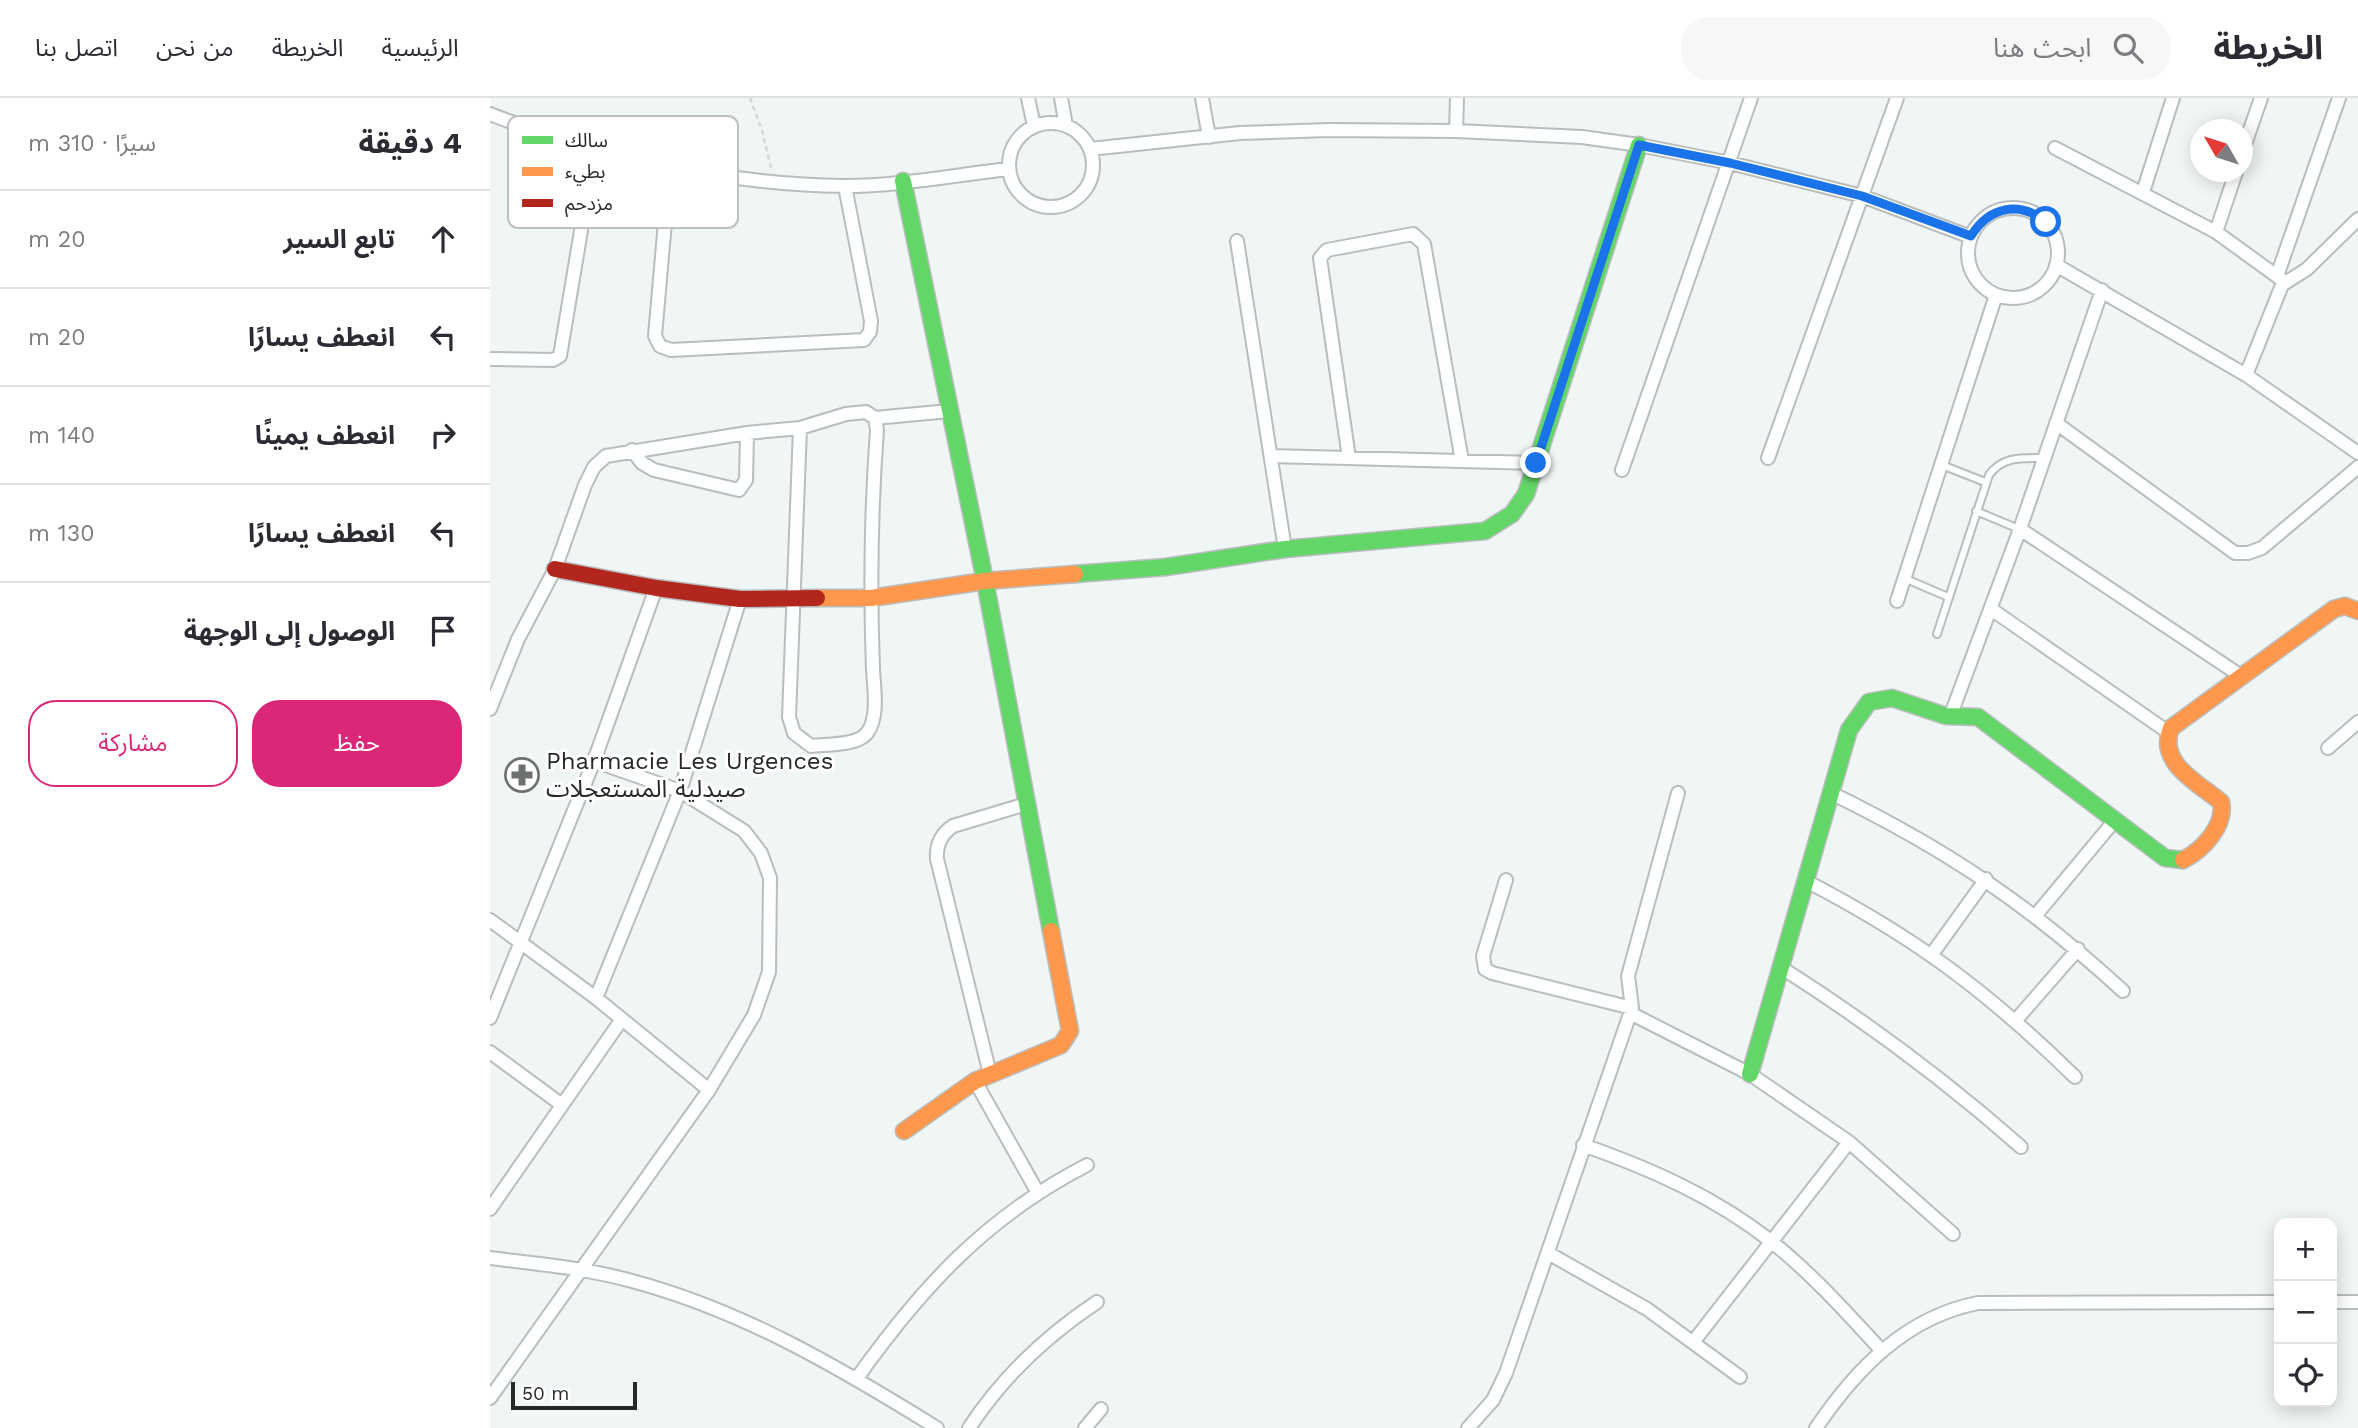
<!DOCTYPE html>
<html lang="ar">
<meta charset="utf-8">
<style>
:root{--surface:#fff;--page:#f7f7f7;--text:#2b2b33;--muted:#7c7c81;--line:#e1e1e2;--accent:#db2777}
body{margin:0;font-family:"Work Sans","Noto Sans Arabic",sans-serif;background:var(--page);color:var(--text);direction:rtl}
.controls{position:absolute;right:21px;bottom:21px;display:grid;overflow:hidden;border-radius:14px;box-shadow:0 4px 18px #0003}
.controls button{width:63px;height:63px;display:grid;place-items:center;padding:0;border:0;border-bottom:2px solid var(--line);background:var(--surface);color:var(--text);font:35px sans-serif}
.compass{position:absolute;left:1700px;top:21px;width:63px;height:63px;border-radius:50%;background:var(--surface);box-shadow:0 4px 18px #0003;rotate:309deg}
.scale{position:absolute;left:21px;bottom:18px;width:126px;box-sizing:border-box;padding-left:7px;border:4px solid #26292a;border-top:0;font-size:19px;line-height:24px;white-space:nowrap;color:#26292a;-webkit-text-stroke:5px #fff;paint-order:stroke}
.stop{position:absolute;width:21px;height:21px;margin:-16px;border:5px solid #1a73e8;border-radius:50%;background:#fff}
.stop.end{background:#1a73e8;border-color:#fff;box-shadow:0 2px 7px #0008}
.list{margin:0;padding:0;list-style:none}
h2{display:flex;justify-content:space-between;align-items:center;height:91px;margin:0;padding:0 28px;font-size:30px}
h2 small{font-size:23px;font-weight:400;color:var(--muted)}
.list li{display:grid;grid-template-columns:46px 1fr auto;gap:21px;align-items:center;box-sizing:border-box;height:98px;padding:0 28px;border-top:2px solid var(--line)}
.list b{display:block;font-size:26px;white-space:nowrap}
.list em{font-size:23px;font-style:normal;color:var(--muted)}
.actions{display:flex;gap:14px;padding:21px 28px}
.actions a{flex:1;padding:16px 0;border:2px solid var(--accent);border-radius:28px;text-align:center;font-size:24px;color:var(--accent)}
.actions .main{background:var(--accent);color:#fff}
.icon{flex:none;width:38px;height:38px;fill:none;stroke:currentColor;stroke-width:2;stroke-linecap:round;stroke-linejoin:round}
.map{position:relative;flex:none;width:1868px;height:1330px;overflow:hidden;direction:ltr}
header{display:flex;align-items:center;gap:42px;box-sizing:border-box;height:98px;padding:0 35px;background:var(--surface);border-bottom:2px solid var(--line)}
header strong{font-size:33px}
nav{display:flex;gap:38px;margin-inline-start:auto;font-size:24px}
.search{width:490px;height:63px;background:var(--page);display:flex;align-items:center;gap:18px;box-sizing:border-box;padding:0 24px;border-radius:28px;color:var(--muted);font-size:26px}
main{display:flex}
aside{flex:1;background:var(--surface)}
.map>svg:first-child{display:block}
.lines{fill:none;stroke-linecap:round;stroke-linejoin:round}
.lane-casing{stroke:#babdbe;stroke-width:10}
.street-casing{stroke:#babdbe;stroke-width:16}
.fast-casing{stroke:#babdbe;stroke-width:19}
.slow-casing{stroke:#babdbe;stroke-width:19}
.jam-casing{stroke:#babdbe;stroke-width:19}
.path{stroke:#d5d6d6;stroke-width:2.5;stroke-dasharray:5 3.5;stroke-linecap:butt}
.lane{stroke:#fdfefe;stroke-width:6}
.street{stroke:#fdfefe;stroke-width:12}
.fast{stroke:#63d668;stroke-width:16}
.slow{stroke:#ff974d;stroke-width:16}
.jam{stroke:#b3261e;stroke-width:16}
.route{stroke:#1a73e8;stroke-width:9}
.labels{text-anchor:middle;stroke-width:6;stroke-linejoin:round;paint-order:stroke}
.poi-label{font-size:24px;fill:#26292a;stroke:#fff;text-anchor:start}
.key{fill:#fff;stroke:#bebfbf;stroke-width:2}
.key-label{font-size:19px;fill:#26292a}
</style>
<header>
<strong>الخريطة</strong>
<div class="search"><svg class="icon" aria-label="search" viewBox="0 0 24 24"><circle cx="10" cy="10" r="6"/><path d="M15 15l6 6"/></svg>ابحث هنا</div>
<nav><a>الرئيسية</a><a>الخريطة</a><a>من نحن</a><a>اتصل بنا</a></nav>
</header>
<main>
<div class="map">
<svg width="1868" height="1330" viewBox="0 0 1868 1330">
<rect width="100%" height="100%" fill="#f0f5f5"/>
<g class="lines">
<!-- lane casing -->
<g class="lane-casing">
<path id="lane" d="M1452 367 1495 384
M1486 413 1529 431
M1414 480 1458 499
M1447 536 1499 377C1513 358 1532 360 1554 360"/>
</g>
<!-- street casing -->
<g class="street-casing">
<path id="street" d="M538 0 544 28
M571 0 576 28
M712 0 719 39
M0 16C107 58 239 87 354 88 409 88 465 77 519 71
M519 67a42 42 0 1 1 84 0a42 42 0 1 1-84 0Z
M966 33 967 0
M1565 50 1726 134 1795 184
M600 51 750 35 839 32 966 33 1092 39 1149 47 1240 65 1372 98 1481 139
M1752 55 1771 0
M180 67 165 238 170 248 181 252 374 242 380 234 381 223 355 88
M1653 94 1683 0
M1478 155a45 45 0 1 1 90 0a45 45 0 1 1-90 0Z
M1726 134 1746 74
M747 143 795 451
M1566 167 1756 277 1868 355
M1787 178 1849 0
M0 261 63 262 70 258 105 49
M1756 277 1792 187 1817 171 1868 121
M385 320 459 313
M1566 325 1745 455H1758L1772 450 1868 369
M142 352 152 365 164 372 249 392 256 382 257 335
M781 358 1046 365
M859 360 830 160 837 152 923 136 934 146 972 363
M1278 360 1407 0
M1132 372 1261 0
M1530 431 1751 578
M1407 503 1506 197
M1501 511 1678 634
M0 611 28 541 65 471 95 387 104 369 116 358 257 335 310 330 356 316 376 314 385 320 387 332C381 412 380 492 383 572 384 589 389 620 377 635 367 648 337 646 321 648L304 635 299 619 310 330
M1460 619 1530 431 1612 192
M1838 650 1868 624
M1341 695C1456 751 1538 806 1633 893
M1016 782 993 858 995 871 1002 875 1142 910
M1318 784C1426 840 1498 894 1585 979
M1546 817 1625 722
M0 822 106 900 219 992
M1442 856 1496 781
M1292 870C1377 924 1455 982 1531 1049
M106 900 190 693 250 501
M1140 915 1260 976 1359 1044 1463 1136
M0 920 104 663 166 490
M1526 922 1588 851
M0 954 72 1007
M500 976 447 761C446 747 451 736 463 728L536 706
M485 983 548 1095
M1093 1047C1161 1071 1225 1099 1282 1144 1322 1176 1357 1215 1392 1253
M0 1111 132 921
M1058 1155 1157 1211 1250 1279
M0 1160C48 1166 95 1170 142 1183 254 1213 350 1270 447 1330
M1842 1204H1868
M1204 1243 1359 1044
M367 1280C432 1189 496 1119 597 1067
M0 1300 219 992 264 917 279 874 280 780 271 755 254 733 190 693 104 663
M479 1330C513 1278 556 1238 607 1204
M595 1330 611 1311
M978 1330 1003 1302 1016 1275 1142 910 1138 878 1188 695
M1326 1330C1366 1271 1416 1219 1488 1205L1789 1204"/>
</g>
<!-- fast casing -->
<g class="fast-casing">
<path id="fast" d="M413 83 495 483 561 833
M585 476 676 469 795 451 995 433 1022 416 1036 396 1149 47
M1260 976 1359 632 1379 604 1402 600 1456 618 1488 619 1675 760 1693 762"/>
</g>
<!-- slow casing -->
<g class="slow-casing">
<path id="slow" d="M327 500H381L495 483 585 476
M1693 762C1713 752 1736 727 1731 704 1708 685 1667 665 1681 630L1844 511 1855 508 1868 513
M414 1033 485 983 571 947 580 933 561 833"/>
</g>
<!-- jam casing -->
<g class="jam-casing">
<path id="jam" d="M65 471 166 490 250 501 327 500"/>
</g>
<!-- path -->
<path class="path" d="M260 0 272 32 281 70"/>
<!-- lane -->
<use href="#lane" class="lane"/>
<!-- street -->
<use href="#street" class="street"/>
<!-- fast -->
<use href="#fast" class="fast"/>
<!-- slow -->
<use href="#slow" class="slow"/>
<!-- jam -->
<use href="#jam" class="jam"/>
</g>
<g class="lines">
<!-- route -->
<path class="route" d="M1046 365 1149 47 1240 65 1372 98 1481 138C1499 109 1529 102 1556 124"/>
</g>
<!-- icons -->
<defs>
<g id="pharmacy-ring" transform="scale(1.75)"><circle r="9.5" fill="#fff" stroke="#6d7071" stroke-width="1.5"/><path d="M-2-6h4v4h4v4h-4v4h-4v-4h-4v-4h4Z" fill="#6d7071"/></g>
</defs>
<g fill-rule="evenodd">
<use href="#pharmacy-ring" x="32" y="677"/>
</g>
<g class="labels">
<!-- poi labels -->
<g class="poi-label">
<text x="56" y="671">Pharmacie Les Urgences<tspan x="56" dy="28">صيدلية المستعجلات</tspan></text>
</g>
</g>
<!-- legend -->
<rect x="18" y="18" width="230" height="112" rx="10" class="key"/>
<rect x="32" y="38" width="31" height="8" fill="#63d668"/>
<rect x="32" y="69" width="31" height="9" fill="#ff974d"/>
<rect x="32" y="101" width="31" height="8" fill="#b3261e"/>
<g class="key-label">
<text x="75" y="49">سالك</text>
<text x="75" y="80">بطيء</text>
<text x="75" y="112">مزدحم</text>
</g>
</svg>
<div class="controls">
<button>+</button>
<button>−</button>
<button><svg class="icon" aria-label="locate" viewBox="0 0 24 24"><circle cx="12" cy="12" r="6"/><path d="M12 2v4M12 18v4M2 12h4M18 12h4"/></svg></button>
</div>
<svg class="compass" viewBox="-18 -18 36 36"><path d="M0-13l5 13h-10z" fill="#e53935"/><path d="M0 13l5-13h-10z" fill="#7c7c81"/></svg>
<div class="scale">50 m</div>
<div class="stop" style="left:1556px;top:124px"></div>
<div class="stop end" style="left:1046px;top:365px"></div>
</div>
<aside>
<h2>4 دقيقة<small>سيرًا · 310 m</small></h2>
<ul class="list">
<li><svg class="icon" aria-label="ahead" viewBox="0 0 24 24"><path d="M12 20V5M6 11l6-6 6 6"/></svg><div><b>تابع السير</b></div><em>20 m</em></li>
<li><svg class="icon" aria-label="left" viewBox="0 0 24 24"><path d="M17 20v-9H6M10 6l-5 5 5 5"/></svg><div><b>انعطف يسارًا</b></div><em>20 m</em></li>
<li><svg class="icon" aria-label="right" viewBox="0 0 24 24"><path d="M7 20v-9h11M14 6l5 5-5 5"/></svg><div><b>انعطف يمينًا</b></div><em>140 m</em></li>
<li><svg class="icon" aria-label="left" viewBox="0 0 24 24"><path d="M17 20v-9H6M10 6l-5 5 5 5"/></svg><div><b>انعطف يسارًا</b></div><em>130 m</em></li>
<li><svg class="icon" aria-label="arrive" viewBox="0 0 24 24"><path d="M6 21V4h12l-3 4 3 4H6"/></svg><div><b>الوصول إلى الوجهة</b></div></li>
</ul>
<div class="actions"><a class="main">حفظ</a><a>مشاركة</a></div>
</aside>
</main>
